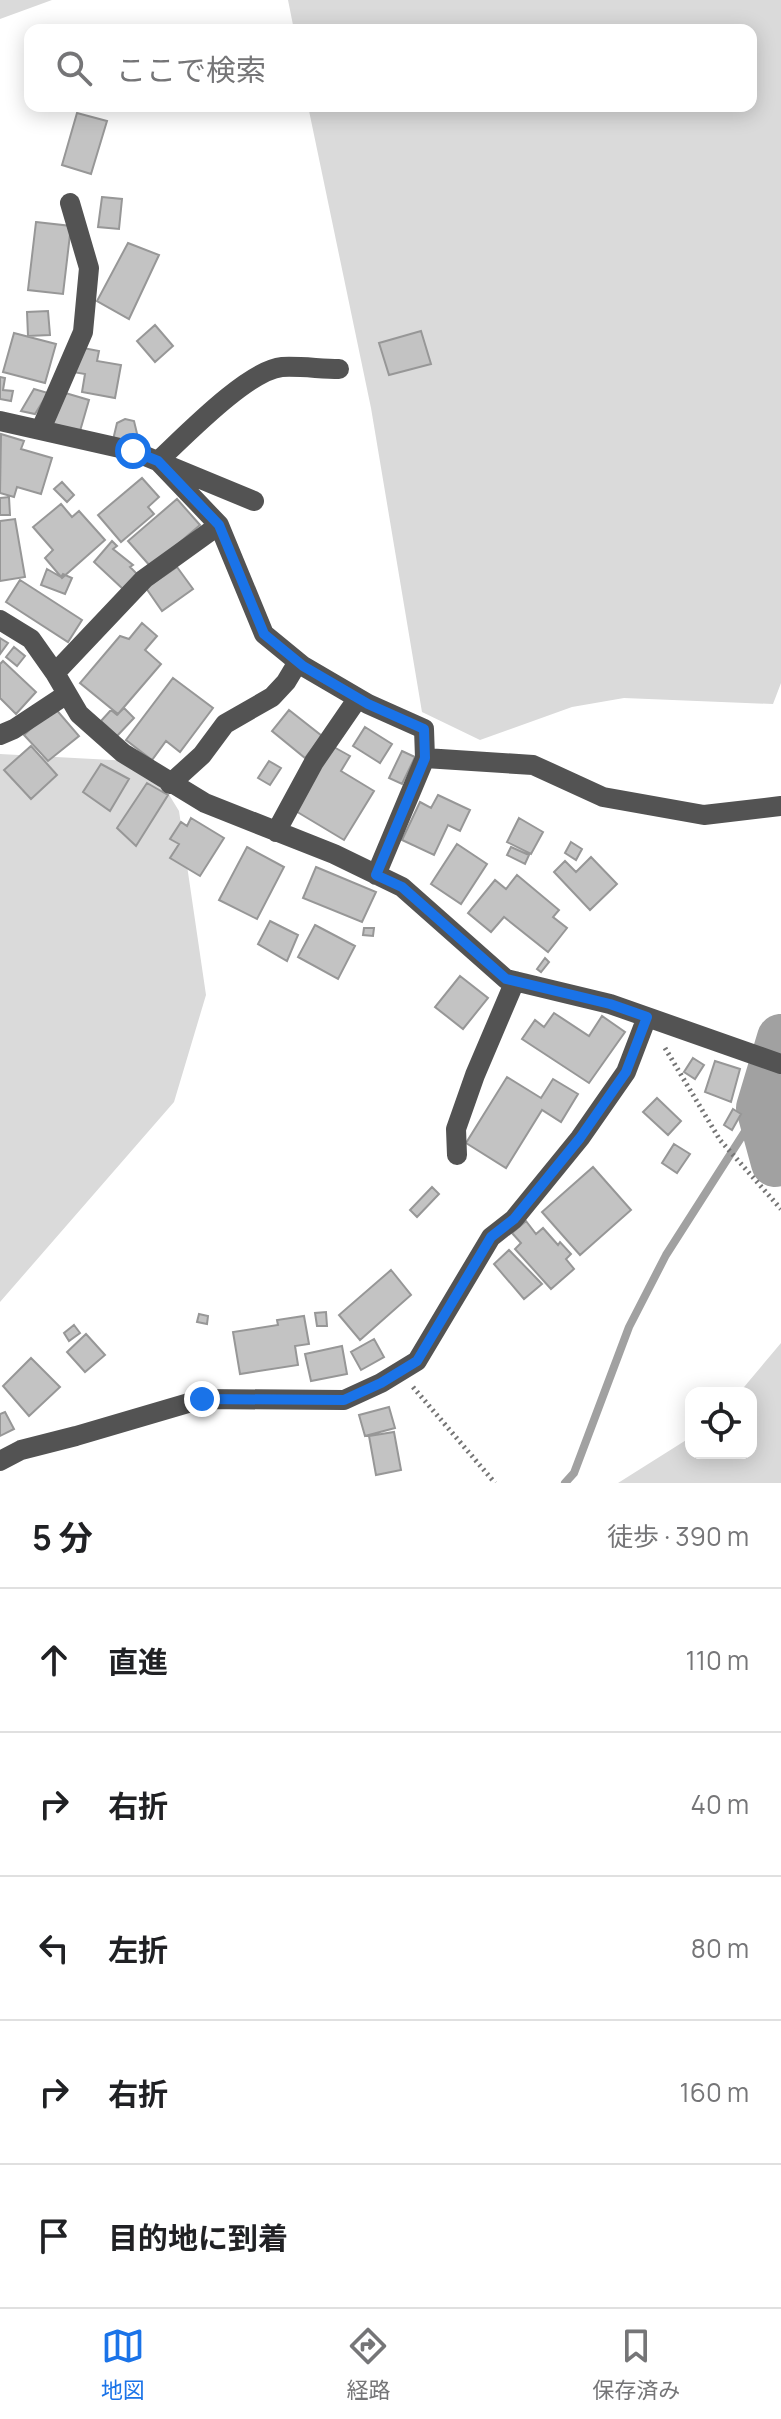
<!DOCTYPE html>
<html lang="ja">
<meta charset="utf-8">
<style>
:root{--surface:#fff;--page:#f2f2f2;--text:#202124;--muted:#757577;--line:#e0e0e0;--accent:#1a73e8}
body{margin:0;font-family:Manrope,"Noto Sans JP",sans-serif;background:var(--page);color:var(--text)}
.controls{position:absolute;right:24px;bottom:24px;display:grid;overflow:hidden;border-radius:16px;box-shadow:0 4px 20px #0003}
.controls button{width:72px;height:72px;display:grid;place-items:center;padding:0;border:0;border-bottom:2px solid var(--line);background:var(--surface);color:var(--text);font:40px sans-serif}
.stop{position:absolute;width:24px;height:24px;margin:-18px;border:6px solid #1a73e8;border-radius:50%;background:#fff}
.stop.end{background:#1a73e8;border-color:#fff;box-shadow:0 2px 8px #0008}
.list{margin:0;padding:0;list-style:none}
h2{display:flex;justify-content:space-between;align-items:center;height:104px;margin:0;padding:0 32px;font-size:34px}
h2 small{font-size:26px;font-weight:400;color:var(--muted)}
.list li{display:grid;grid-template-columns:52px 1fr auto;gap:24px;align-items:center;box-sizing:border-box;height:144px;padding:0 32px;border-top:2px solid var(--line)}
.list b{display:block;font-size:30px;white-space:nowrap}
.list em{font-size:26px;font-style:normal;color:var(--muted)}
.icon{flex:none;width:44px;height:44px;fill:none;stroke:currentColor;stroke-width:2;stroke-linecap:round;stroke-linejoin:round}
.map{position:relative;flex:none;width:781px;height:1483px;overflow:hidden}
.search{position:absolute;background:var(--surface);box-shadow:0 4px 20px #0003;left:24px;right:24px;top:24px;height:88px;display:flex;align-items:center;gap:20px;box-sizing:border-box;padding:0 28px;border-radius:16px;color:var(--muted);font-size:30px}
.sheet{height:824px;background:var(--surface)}
nav{display:flex;justify-content:space-around;align-items:center;box-sizing:border-box;height:112px;border-top:2px solid var(--line);background:var(--surface);font-size:22px;color:var(--muted)}
nav a{display:grid;justify-items:center;gap:4px}
nav .on{color:var(--accent)}
.map>svg:first-child{display:block}
.green{fill:#dadada}
.lines{fill:none;stroke-linecap:round;stroke-linejoin:round}
.stream{stroke:#a1a1a1;stroke-width:8}
.river{stroke:#a1a1a1;stroke-width:48}
.building{fill:#c3c3c3;stroke:#979797;stroke-width:2}
.path{stroke:#757575;stroke-width:5;stroke-dasharray:2 4;stroke-linecap:butt}
.minor{stroke:#535353;stroke-width:20}
.route{stroke:#1a73e8;stroke-width:10}
</style>
<div class="map">
<svg width="781" height="1483" viewBox="0 0 781 1483">
<rect width="100%" height="100%" fill="#fff"/>
<!-- green -->
<path class="green" d="M0 0H52L0 19Z
M288 0H781V683L773 704 624 698 572 707 480 740 422 712 371 408 308 106H751V30H294Z
M0 754 149 762 179 811 206 995 174 1102 0 1302Z
M781 1343V1483H618L691 1437V1453H751V1393H739Z"/>
<g class="lines">
<!-- stream -->
<path class="stream" d="M775 1163 781 1171
M565 1483 574 1473 629 1327 666 1255 760 1108"/>
<!-- river -->
<path class="river" d="M775 1163 760 1108 781 1038"/>
</g>
<!-- building -->
<path class="building" d="M77 113 107 121 91 174 62 165Z
M102 197 122 199 119 229 98 227Z
M36 222 71 226 63 294 28 290Z
M128 243 159 255 129 319 97 301Z
M48 311 50 335 28 336 27 312Z
M155 325 173 346 155 362 137 341Z
M421 331 431 364 389 375 379 343Z
M14 333 56 344 45 383 3 372Z
M78 347 99 351 97 361 121 365 115 398 82 392 85 374 73 372Z
M0 377 5 378 3 390 13 391 11 401 0 399Z
M34 389 48 393 35 414 21 411Z
M62 392 89 400 80 431 53 424Z
M125 419 134 421 140 446 113 440 117 423Z
M1 434 24 441 21 449 52 458 41 494 17 487 14 497 0 493Z
M142 478 159 497 148 507 154 514 121 542 98 515Z
M62 482 74 495 67 502 54 489Z
M9 497 10 515H0V498Z
M177 499 200 525 151 567 128 541Z
M61 504 72 517 79 511 105 540 62 578 45 558 53 550 33 527Z
M15 519 25 577 0 581V521Z
M112 541 117 546 113 549 133 565 130 567 137 574 123 589 94 562Z
M177 567 193 589 162 611 146 588Z
M47 569 61 577 63 574 72 578 65 594 41 585Z
M20 580 82 620 68 642 6 602Z
M142 623 157 636 145 650 161 664 118 714 80 683 120 636 129 639Z
M0 638 8 643 0 654Z
M14 647 25 656 17 666 6 657Z
M3 661 36 692 16 714 0 698V664Z
M173 678 213 708 180 752 166 741 152 760 126 740Z
M54 707 79 736 48 761 24 735Z
M124 708 134 718 117 736 101 721 111 710 117 715Z
M289 710 322 736 305 758 272 731Z
M365 727 392 744 380 763 353 746Z
M31 746 57 775 31 799 4 770Z
M332 746 350 756 341 771 374 791 344 840 294 810Z
M402 751 415 757 402 784 389 778Z
M269 761 281 768 270 785 258 778Z
M101 764 129 779 110 811 83 792Z
M147 783 168 795 136 846 117 828Z
M438 795 470 810 460 831 448 825 434 855 402 840 420 802 431 808Z
M191 818 224 838 200 876 170 858 179 844 170 839 181 822 187 826Z
M519 818 543 832 531 854 507 842Z
M571 842 582 849 576 860 565 853Z
M457 844 487 864 461 904 431 884Z
M247 847 284 867 257 919 219 900Z
M511 847 529 855 525 864 507 855Z
M591 857 617 884 590 910 554 872 565 861 576 872Z
M316 867 376 892 362 922 303 898Z
M517 875 559 910 553 917 567 928 548 952 504 917 491 932 468 913 495 880 506 889Z
M270 921 298 935 287 961 258 944Z
M315 925 355 946 338 979 298 957Z
M364 928H374L373 936 363 935Z
M545 958 549 962 541 972 537 969Z
M460 976 488 998 463 1029 435 1007Z
M554 1013 589 1036 602 1016 625 1032 589 1083 522 1039 535 1020 544 1027Z
M693 1058 704 1065 695 1079 684 1072Z
M715 1061 740 1069 731 1102 705 1092Z
M507 1077 541 1098 553 1079 578 1094 561 1122 542 1110 506 1168 466 1143Z
M657 1098 681 1121 668 1135 643 1112Z
M733 1109 741 1114 732 1130 724 1125Z
M674 1144 690 1154 677 1173 662 1163Z
M593 1167 631 1210 580 1255 542 1212Z
M432 1187 439 1194 417 1217 410 1210Z
M526 1221 536 1234 543 1228 558 1245 560 1242 571 1254 566 1259 574 1269 551 1289 515 1249 521 1243 512 1233Z
M509 1250 542 1284 524 1299 494 1264Z
M391 1270 411 1295 360 1340 339 1315Z
M326 1312 327 1326H317L315 1313Z
M199 1314 208 1316 207 1324 197 1322Z
M304 1316 309 1344 295 1346 298 1365 240 1374 233 1332 278 1325 277 1320Z
M74 1325 80 1333 69 1341 64 1333Z
M86 1334 105 1355 85 1372 67 1352Z
M374 1339 384 1357 361 1370 351 1352Z
M342 1346 347 1374 311 1381 305 1354Z
M31 1358 60 1387 29 1416 3 1386Z
M389 1407 395 1428 365 1436 359 1415Z
M5 1412 14 1429 0 1436V1414Z
M394 1432 401 1470 376 1475 369 1436Z"/>
<g class="lines">
<!-- path -->
<path class="path" d="M665 1048 720 1140 781 1209
M413 1387 495 1483"/>
<!-- minor -->
<path class="minor" d="M339 369C321 369 301 366 282 367 248 370 184 437 158 461L219 525 264 634 303 666 368 704 424 729 425 758
M0 421 133 451 254 501
M41 429 83 332 89 268 70 203
M0 620 31 639 55 673 79 714 123 753 205 803 334 854 402 887 506 979 610 1004 781 1064
M55 673 144 579 219 525
M0 735 14 729 67 694
M170 784 202 755 225 724 272 697 286 682 298 662
M276 832 314 762 358 698
M376 875 425 758 533 765 603 797 704 815 781 806
M457 1155 456 1129 475 1075 515 981
M0 1461 21 1450 76 1436 202 1399 344 1400 381 1383 417 1361 491 1237 514 1219 580 1138 626 1072 647 1017"/>
</g>
<g class="lines">
<!-- route -->
<path class="route" d="M133 451 158 461 219 525 264 634 303 666 368 704 424 729 425 758 376 875 402 887 506 979 610 1004 647 1017 626 1072 580 1138 514 1219 491 1237 417 1361 381 1383 344 1400 202 1399"/>
</g>
</svg>
<div class="controls">
<button><svg class="icon" aria-label="locate" viewBox="0 0 24 24"><circle cx="12" cy="12" r="6"/><path d="M12 2v4M12 18v4M2 12h4M18 12h4"/></svg></button>
</div>
<div class="stop" style="left:133px;top:451px"></div>
<div class="stop end" style="left:202px;top:1399px"></div>
<div class="search"><svg class="icon" aria-label="search" viewBox="0 0 24 24"><circle cx="10" cy="10" r="6"/><path d="M15 15l6 6"/></svg>ここで検索</div>
</div>
<section class="sheet">
<h2>5 分<small>徒歩 · 390 m</small></h2>
<ul class="list">
<li><svg class="icon" aria-label="ahead" viewBox="0 0 24 24"><path d="M12 20V5M6 11l6-6 6 6"/></svg><div><b>直進</b></div><em>110 m</em></li>
<li><svg class="icon" aria-label="right" viewBox="0 0 24 24"><path d="M7 20v-9h11M14 6l5 5-5 5"/></svg><div><b>右折</b></div><em>40 m</em></li>
<li><svg class="icon" aria-label="left" viewBox="0 0 24 24"><path d="M17 20v-9H6M10 6l-5 5 5 5"/></svg><div><b>左折</b></div><em>80 m</em></li>
<li><svg class="icon" aria-label="right" viewBox="0 0 24 24"><path d="M7 20v-9h11M14 6l5 5-5 5"/></svg><div><b>右折</b></div><em>160 m</em></li>
<li><svg class="icon" aria-label="arrive" viewBox="0 0 24 24"><path d="M6 21V4h12l-3 4 3 4H6"/></svg><div><b>目的地に到着</b></div></li>
</ul>
</section>
<nav>
<a class="on"><svg class="icon" aria-label="map" viewBox="0 0 24 24"><path d="M3 6l6-2 6 2 6-2v14l-6 2-6-2-6 2zM9 4v14M15 6v14"/></svg>地図</a>
<a><svg class="icon" aria-label="directions" viewBox="0 0 24 24"><path d="M12 3l9 9-9 9-9-9zM9 14v-3h6M13 9l2 2-2 2"/></svg>経路</a>
<a><svg class="icon" aria-label="saved" viewBox="0 0 24 24"><path d="M7 4h10v16l-5-4-5 4z"/></svg>保存済み</a>
</nav>
